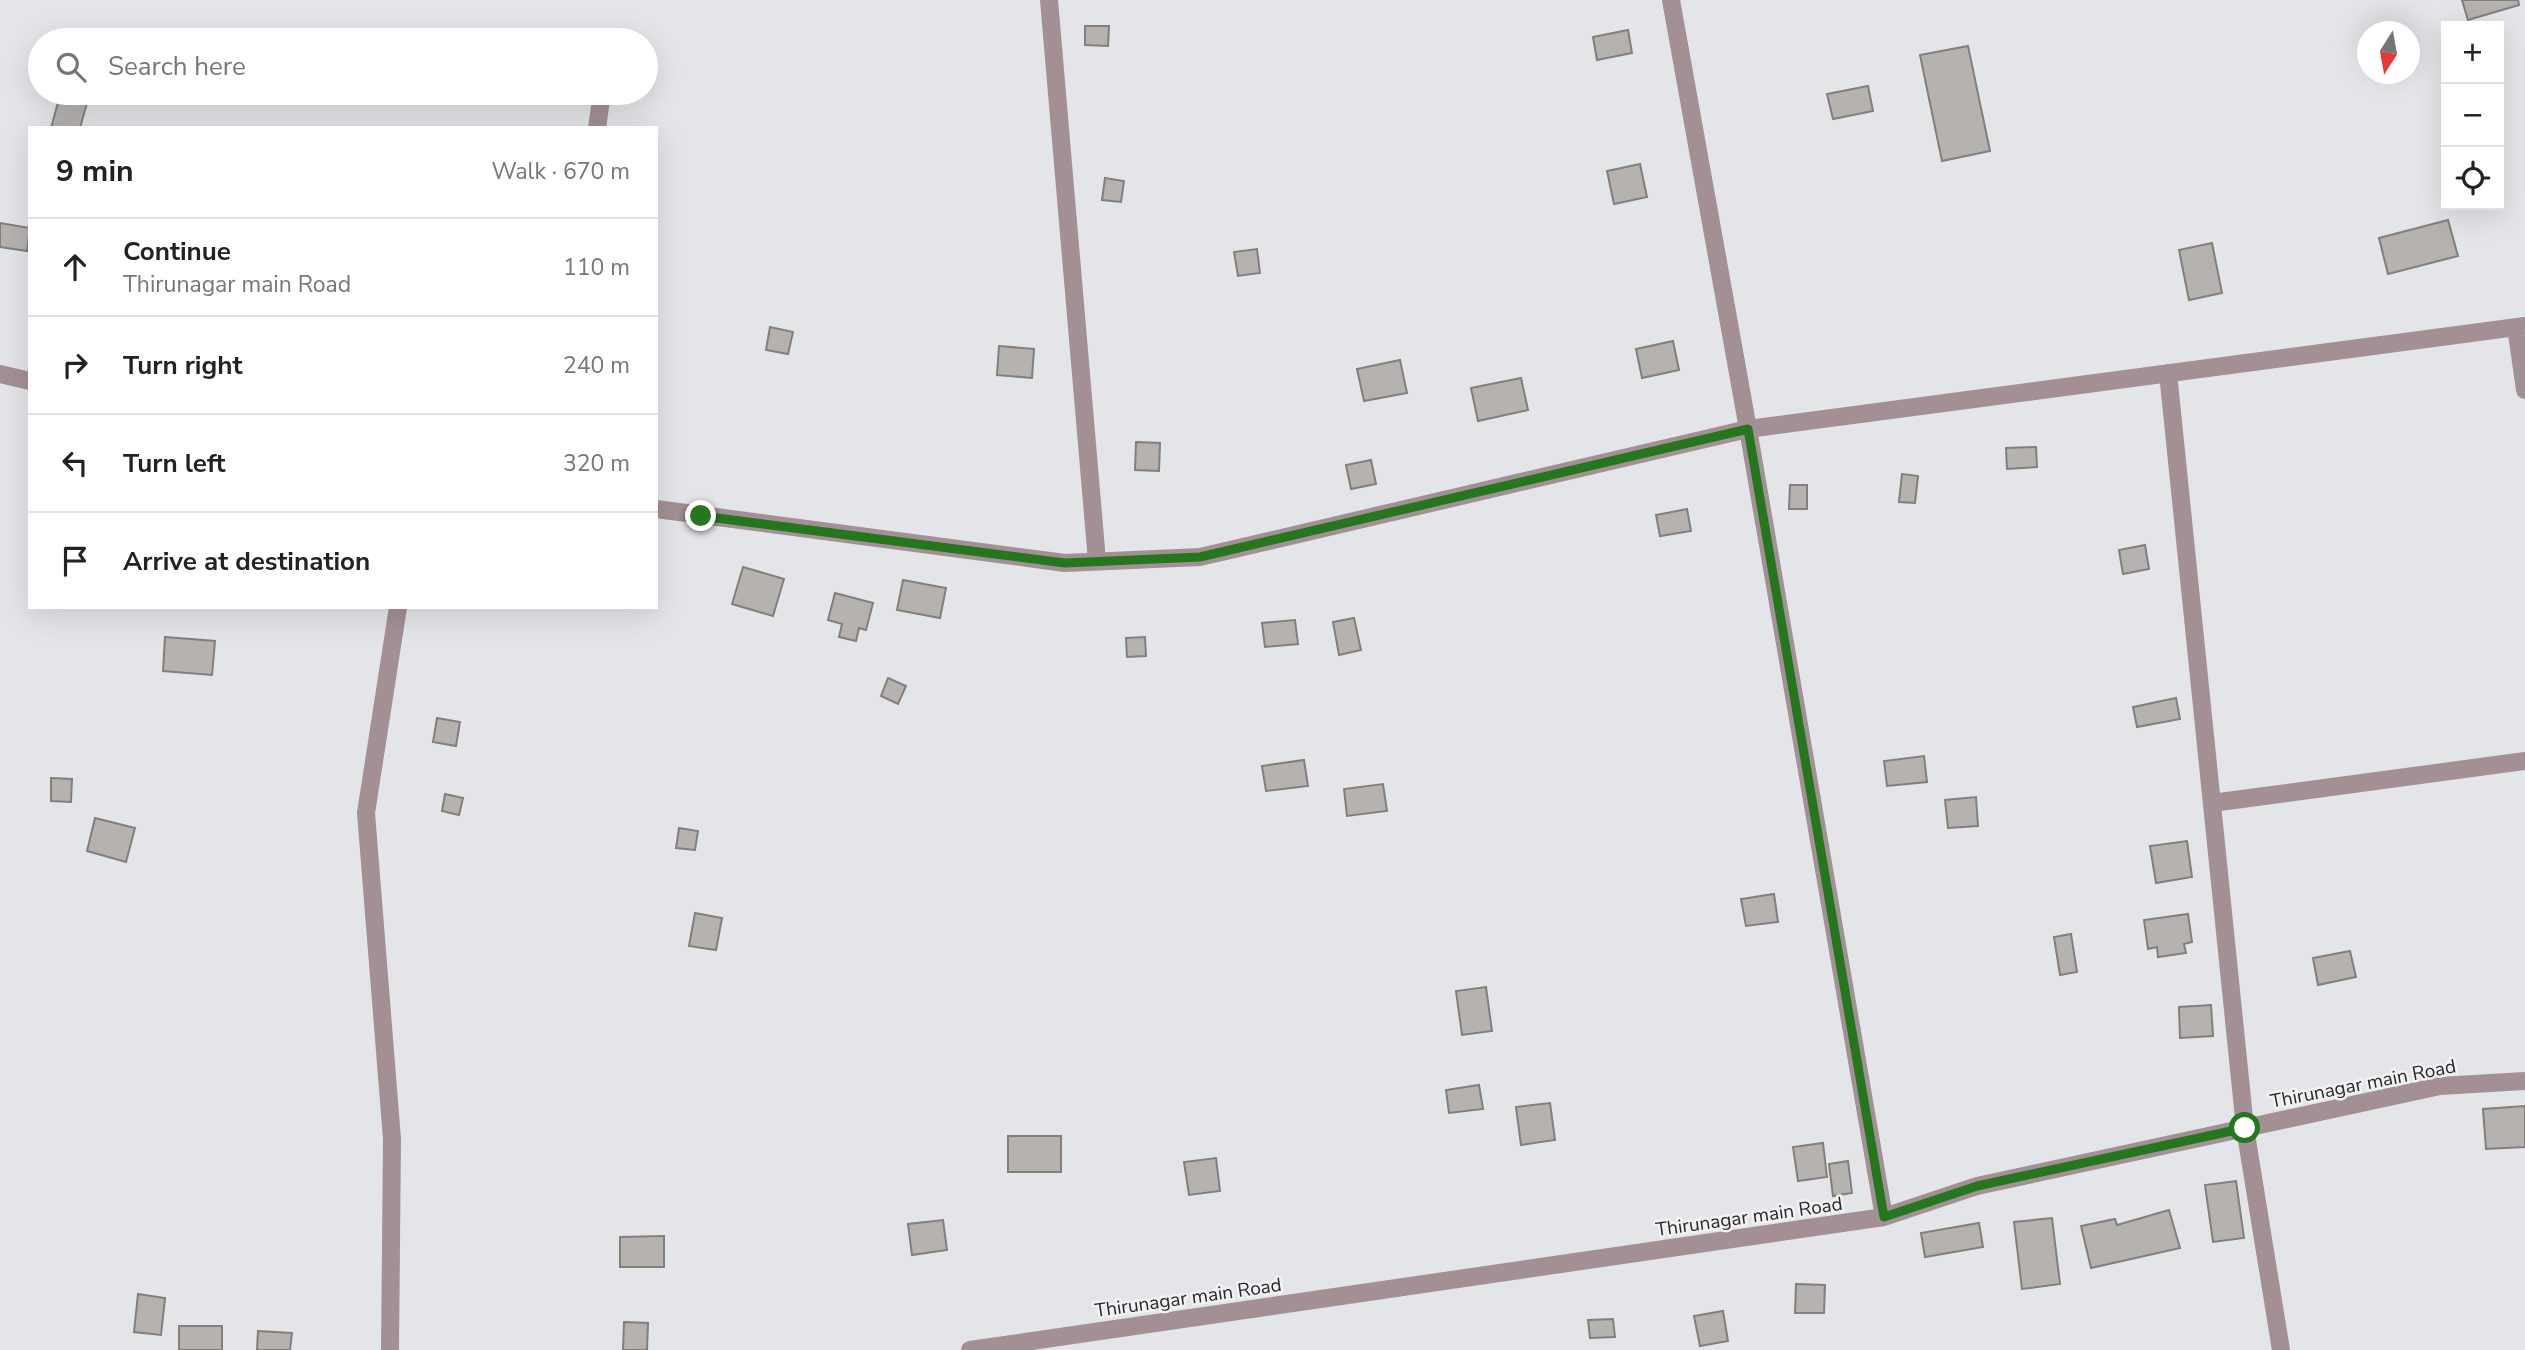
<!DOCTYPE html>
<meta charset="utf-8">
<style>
:root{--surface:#fff;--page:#f6f6f6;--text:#222;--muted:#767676;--line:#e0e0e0}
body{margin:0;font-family:"Nunito Sans",sans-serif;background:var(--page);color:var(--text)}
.controls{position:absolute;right:21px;top:21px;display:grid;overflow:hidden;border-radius:0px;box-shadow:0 7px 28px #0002}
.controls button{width:63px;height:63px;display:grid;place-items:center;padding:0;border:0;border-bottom:2px solid var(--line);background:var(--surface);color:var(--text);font:35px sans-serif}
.compass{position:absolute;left:2357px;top:21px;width:63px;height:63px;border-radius:50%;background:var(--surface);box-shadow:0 7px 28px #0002;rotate:191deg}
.stop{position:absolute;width:21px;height:21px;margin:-16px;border:5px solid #267620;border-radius:50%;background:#fff}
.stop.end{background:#267620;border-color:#fff;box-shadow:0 2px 7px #0008}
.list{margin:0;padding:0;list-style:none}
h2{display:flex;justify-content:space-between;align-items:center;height:91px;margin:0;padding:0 28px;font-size:30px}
h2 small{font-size:23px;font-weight:400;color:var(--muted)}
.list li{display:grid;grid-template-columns:46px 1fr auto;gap:21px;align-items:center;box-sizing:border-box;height:98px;padding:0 28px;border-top:2px solid var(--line)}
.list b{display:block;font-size:26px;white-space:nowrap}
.list p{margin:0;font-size:23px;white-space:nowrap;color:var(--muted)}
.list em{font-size:23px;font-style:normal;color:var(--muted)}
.icon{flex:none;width:38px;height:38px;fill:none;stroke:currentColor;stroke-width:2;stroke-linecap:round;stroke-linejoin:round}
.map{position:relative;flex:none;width:2525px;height:1350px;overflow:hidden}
.search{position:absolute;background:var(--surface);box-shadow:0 7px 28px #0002;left:28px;top:28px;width:630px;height:77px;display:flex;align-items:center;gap:18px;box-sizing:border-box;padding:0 24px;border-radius:38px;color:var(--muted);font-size:26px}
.panel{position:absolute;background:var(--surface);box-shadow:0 7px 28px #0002;left:28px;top:126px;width:630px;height:483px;border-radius:0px}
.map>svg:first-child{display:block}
.building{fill:#b5b2b0;stroke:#827f7d;stroke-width:2}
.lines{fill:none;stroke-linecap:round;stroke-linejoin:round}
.street{stroke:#a39094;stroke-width:18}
.route{stroke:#267620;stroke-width:9}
.labels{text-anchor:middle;stroke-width:5;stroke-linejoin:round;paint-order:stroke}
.street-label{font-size:19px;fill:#29292a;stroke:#f2f2f5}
</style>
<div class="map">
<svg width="2525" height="1350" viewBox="0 0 2525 1350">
<rect width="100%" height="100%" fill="#e4e5e8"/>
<!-- building -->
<path class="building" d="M2462 0H2518L2519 5 2468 20Z
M1085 26H1109L1108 46 1085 45Z
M1628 30 1632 53 1597 60 1593 37Z
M1968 46 1990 151 1942 161 1920 55Z
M1868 86 1873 111 1833 119 1827 94Z
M60 95 87 103 80 128H51Z
M1640 164 1647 197 1614 204 1607 171Z
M1105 178 1124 181 1121 202 1102 200Z
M2448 220 2458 256 2388 274 2379 238Z
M0 223 30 228 27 251 0 247Z
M2212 243 2222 293 2189 300 2179 250Z
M1257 249 1260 273 1238 276 1234 252Z
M770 327 793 332 788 354 766 350Z
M1673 341 1679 370 1642 378 1636 349Z
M999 346 1034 349 1032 378 997 375Z
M1400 360 1407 393 1364 401 1357 369Z
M1521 378 1528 410 1478 421 1471 388Z
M1136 442 1160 443 1159 471 1135 470Z
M2036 447 2037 467 2007 469 2006 448Z
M1371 460 1376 484 1351 489 1346 465Z
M1902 474 1918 476 1915 503 1899 502Z
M1790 485H1807V509H1789Z
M1687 509 1691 531 1660 536 1656 515Z
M2145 545 2149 569 2123 574 2119 550Z
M743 567 784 579 773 616 732 604Z
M903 580 946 588 940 618 897 610Z
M835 593 873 603 866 630 859 628 856 641 839 637 842 624 828 620Z
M1354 618 1361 650 1339 655 1333 622Z
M1295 620 1298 644 1265 647 1262 623Z
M165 637 215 641 212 675 163 671Z
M1145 637 1146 656 1127 657 1126 638Z
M888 678 906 686 898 704 881 696Z
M2176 698 2180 719 2137 727 2133 707Z
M437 718 460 722 456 746 433 742Z
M1924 756 1927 782 1887 786 1884 761Z
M1304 760 1308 786 1266 791 1262 766Z
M51 778 72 779 71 802 51 801Z
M1383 784 1387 811 1347 816 1344 789Z
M445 794 463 798 459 815 442 811Z
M1976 797 1978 826 1948 828 1945 800Z
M95 818 135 828 126 862 87 851Z
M679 828 698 831 695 850 676 848Z
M2187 841 2192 877 2156 883 2150 846Z
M1774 894 1778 922 1746 926 1741 899Z
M695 913 722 918 716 950 689 946Z
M2188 914 2192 942 2184 944 2186 953 2158 957 2157 947 2148 949 2144 920Z
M2071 934 2077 972 2060 975 2054 937Z
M2350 951 2356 977 2318 985 2313 958Z
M1486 987 1492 1031 1462 1035 1456 991Z
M2211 1005 2213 1036 2180 1038 2179 1007Z
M1479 1085 1483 1109 1449 1113 1446 1090Z
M1550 1103 1555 1140 1521 1145 1516 1107Z
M2525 1106V1147L2486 1149 2483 1109Z
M1008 1136H1061V1172H1008Z
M1823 1143 1827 1177 1798 1181 1793 1147Z
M1216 1158 1220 1191 1189 1195 1184 1162Z
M1848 1161 1852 1193 1833 1196 1829 1164Z
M2236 1181 2244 1238 2213 1242 2205 1185Z
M2169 1210 2180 1248 2091 1268 2081 1226 2115 1219 2117 1225Z
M2052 1218 2060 1284 2022 1289 2014 1222Z
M943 1220 947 1250 912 1255 908 1224Z
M1979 1223 1983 1247 1925 1257 1921 1233Z
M664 1236V1267H620V1237Z
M1796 1284 1825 1285 1824 1313H1795Z
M138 1294 165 1298 161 1335 134 1332Z
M1723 1311 1728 1341 1700 1346 1694 1316Z
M1613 1319 1615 1337 1590 1338 1588 1320Z
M624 1322 648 1323 647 1350H623Z
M179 1326H222V1350H179Z
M258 1331 292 1333 290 1350H257Z"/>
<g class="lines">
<!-- street -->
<path class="street" d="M1049 0 1097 561
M1671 0 1748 429 1884 1217
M597 128 602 93
M2516 327 2525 390
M2168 373 2245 1128 2281 1350
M0 374 30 381
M656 509 1065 563 1200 557 1748 429 2525 326
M2212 803 2525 761
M390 1350 392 1139 366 813 398 607
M970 1350 1884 1217 1977 1186 2440 1086 2525 1081"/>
</g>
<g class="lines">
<!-- route -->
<path class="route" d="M701 516 1065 563 1200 557 1748 429 1884 1217 1977 1186 2245 1128"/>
</g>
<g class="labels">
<!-- street labels -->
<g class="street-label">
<text transform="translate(2363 1083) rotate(-11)" y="7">Thirunagar main Road</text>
<text transform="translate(1749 1216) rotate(-8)" y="7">Thirunagar main Road</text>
<text transform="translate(1188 1297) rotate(-8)" y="7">Thirunagar main Road</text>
</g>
</g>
</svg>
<div class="controls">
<button>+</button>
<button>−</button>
<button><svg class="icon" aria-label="locate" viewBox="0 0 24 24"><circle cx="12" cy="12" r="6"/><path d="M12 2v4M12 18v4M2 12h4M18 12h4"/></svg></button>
</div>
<svg class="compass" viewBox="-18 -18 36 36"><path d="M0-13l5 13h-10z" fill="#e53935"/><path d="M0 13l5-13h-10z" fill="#767676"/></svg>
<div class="stop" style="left:2245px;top:1128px"></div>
<div class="stop end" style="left:701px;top:516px"></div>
<div class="search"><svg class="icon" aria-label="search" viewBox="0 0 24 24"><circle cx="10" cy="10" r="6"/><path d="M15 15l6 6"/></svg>Search here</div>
<section class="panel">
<h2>9 min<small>Walk · 670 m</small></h2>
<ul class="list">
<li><svg class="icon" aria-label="ahead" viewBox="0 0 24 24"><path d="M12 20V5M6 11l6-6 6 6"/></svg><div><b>Continue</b><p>Thirunagar main Road</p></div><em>110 m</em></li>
<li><svg class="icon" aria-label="right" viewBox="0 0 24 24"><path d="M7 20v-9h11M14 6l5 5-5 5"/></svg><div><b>Turn right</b></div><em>240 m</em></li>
<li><svg class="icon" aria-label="left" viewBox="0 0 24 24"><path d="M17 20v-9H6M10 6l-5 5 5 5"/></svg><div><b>Turn left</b></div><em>320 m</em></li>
<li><svg class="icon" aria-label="arrive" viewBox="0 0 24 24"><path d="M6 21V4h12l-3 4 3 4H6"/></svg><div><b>Arrive at destination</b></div></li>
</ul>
</section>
</div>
